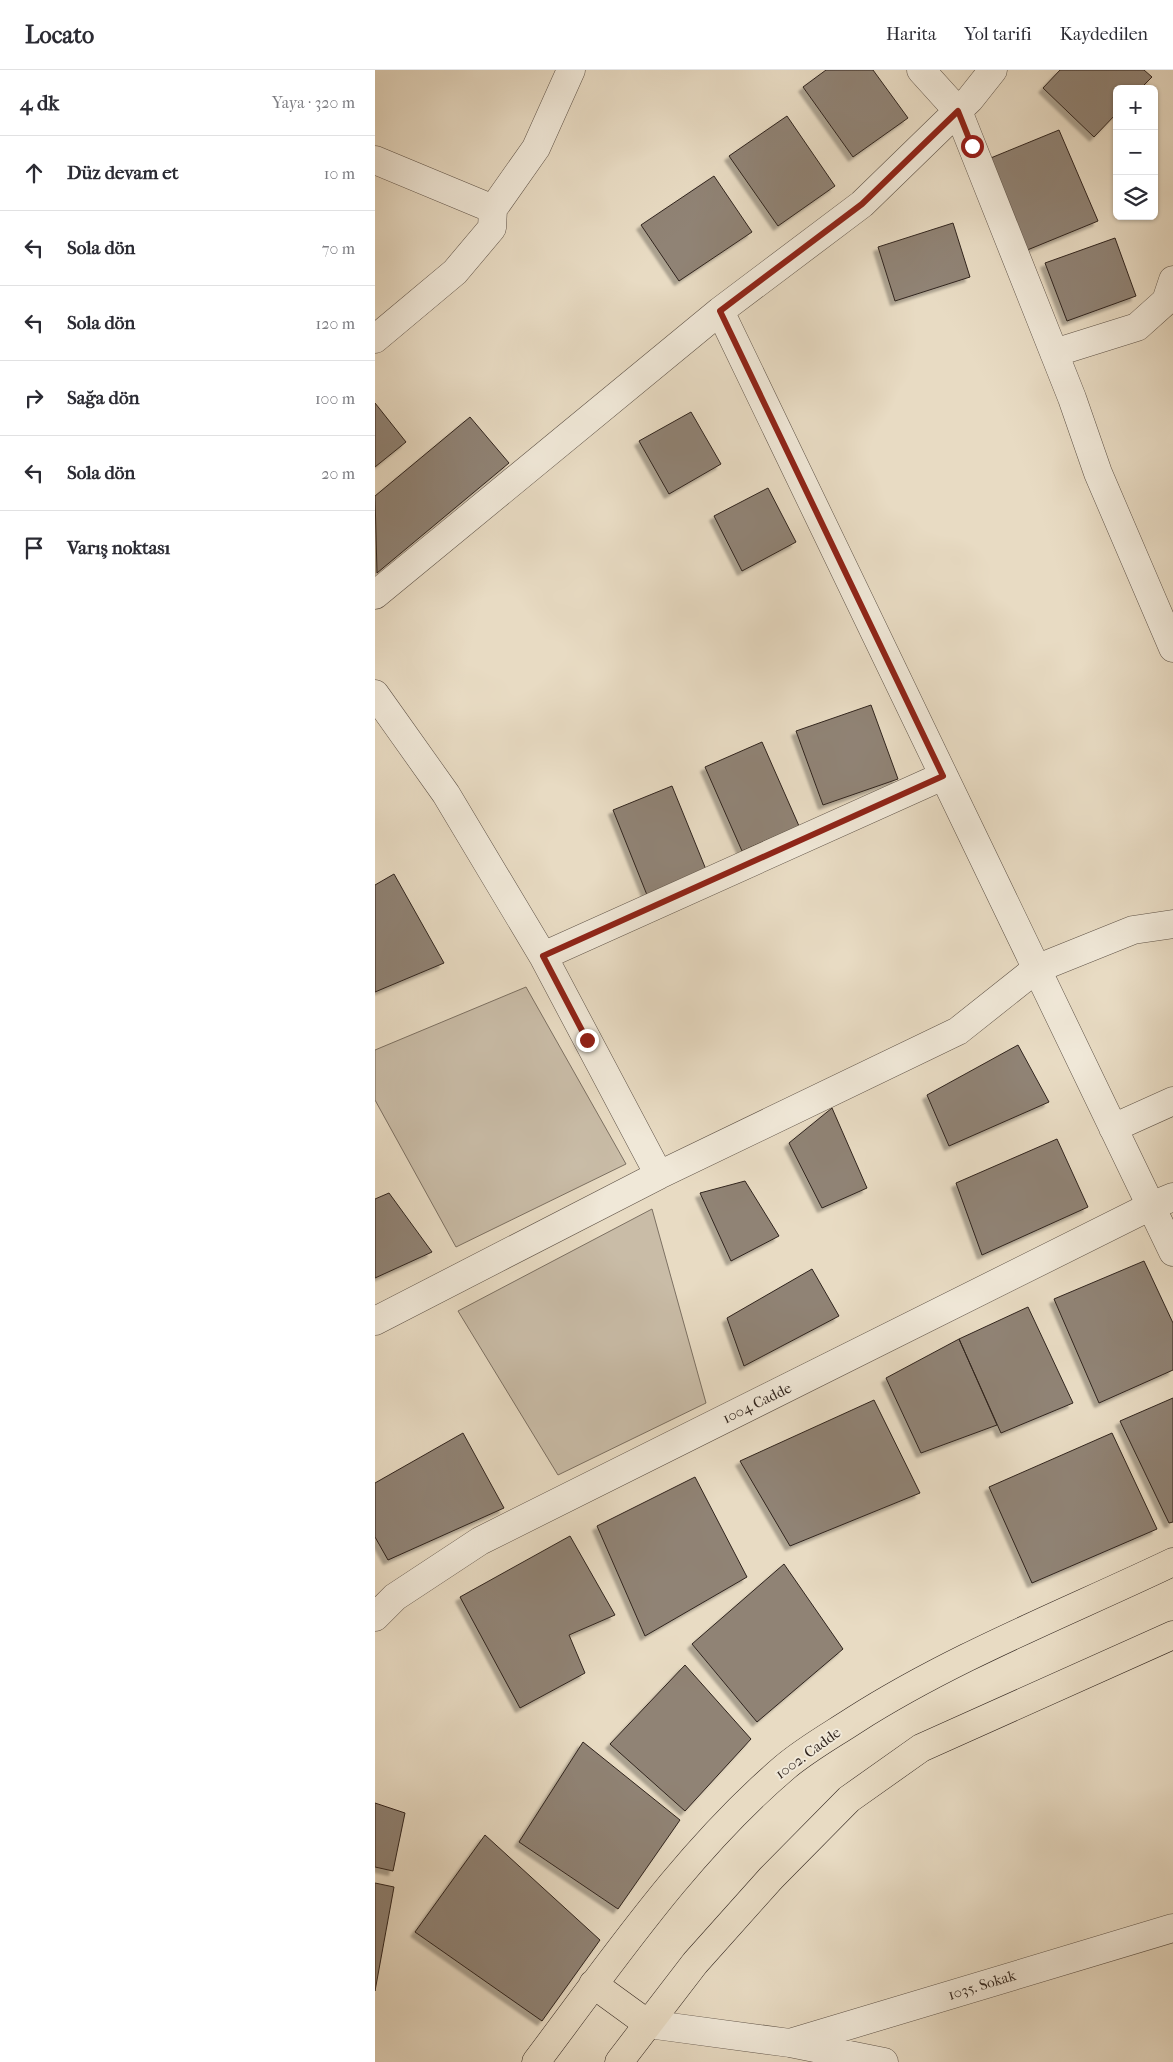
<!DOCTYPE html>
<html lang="tr">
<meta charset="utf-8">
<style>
:root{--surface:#fff;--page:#f2f2f3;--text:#2b2b33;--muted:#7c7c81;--line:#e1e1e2}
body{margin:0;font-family:"IM FELL French Canon",serif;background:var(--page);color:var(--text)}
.controls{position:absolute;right:15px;top:15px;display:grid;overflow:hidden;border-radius:8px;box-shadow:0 1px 4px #0004}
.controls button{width:45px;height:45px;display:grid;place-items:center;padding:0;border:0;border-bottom:1px solid var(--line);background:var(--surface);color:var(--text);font:25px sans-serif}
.stop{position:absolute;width:15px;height:15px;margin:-11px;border:4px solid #8f2418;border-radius:50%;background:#fff}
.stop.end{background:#8f2418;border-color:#fff;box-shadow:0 1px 5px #0008}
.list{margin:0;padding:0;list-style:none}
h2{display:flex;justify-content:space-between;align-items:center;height:65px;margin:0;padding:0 20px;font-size:21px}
h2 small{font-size:16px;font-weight:400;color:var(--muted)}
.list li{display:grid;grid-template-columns:32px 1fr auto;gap:15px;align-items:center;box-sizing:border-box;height:75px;padding:0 20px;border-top:1px solid var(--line)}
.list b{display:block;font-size:19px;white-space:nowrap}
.list em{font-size:16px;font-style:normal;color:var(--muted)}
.icon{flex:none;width:28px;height:28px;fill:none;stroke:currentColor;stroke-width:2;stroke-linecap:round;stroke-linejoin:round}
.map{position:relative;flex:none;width:798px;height:1992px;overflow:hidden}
header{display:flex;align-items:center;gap:30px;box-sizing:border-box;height:70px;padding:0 25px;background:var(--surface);border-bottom:1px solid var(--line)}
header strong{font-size:24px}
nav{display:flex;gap:28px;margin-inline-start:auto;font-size:18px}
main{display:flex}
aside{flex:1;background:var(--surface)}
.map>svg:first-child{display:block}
.green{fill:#c9bca7;stroke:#7c7062}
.building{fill:#908374;stroke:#30241e;filter:url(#shadow)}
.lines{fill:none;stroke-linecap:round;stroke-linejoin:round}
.minor-casing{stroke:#5e5247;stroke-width:29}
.major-casing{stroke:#30241e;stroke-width:29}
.minor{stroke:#f0e8d8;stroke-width:28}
.major{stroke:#e8dbc3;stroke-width:28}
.route{stroke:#8f2418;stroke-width:6}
.labels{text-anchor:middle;stroke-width:4;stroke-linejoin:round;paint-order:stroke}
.street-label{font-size:15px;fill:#30241e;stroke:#f0e8d8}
</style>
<header>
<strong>Locato</strong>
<nav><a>Harita</a><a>Yol tarifi</a><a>Kaydedilen</a></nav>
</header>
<main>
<aside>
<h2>4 dk<small>Yaya · 320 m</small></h2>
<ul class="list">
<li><svg class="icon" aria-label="ahead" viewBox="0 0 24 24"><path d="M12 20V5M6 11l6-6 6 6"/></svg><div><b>Düz devam et</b></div><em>10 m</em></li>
<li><svg class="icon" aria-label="left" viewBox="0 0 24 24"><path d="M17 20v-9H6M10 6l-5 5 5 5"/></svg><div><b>Sola dön</b></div><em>70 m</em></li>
<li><svg class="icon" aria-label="left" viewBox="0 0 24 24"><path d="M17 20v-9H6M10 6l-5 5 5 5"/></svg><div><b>Sola dön</b></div><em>120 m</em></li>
<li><svg class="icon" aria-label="right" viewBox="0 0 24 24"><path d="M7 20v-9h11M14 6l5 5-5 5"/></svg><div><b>Sağa dön</b></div><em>100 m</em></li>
<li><svg class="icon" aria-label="left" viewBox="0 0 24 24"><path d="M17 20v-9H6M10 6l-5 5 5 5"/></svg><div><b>Sola dön</b></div><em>20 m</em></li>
<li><svg class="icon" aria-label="arrive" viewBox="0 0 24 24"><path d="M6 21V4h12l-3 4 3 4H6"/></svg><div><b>Varış noktası</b></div></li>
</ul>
</aside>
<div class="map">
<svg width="798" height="1992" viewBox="0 0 798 1992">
<defs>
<filter id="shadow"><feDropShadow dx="-4.5" dy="4.5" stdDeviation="1" flood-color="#0004"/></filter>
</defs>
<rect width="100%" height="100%" fill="#e8dbc3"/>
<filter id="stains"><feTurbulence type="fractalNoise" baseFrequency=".004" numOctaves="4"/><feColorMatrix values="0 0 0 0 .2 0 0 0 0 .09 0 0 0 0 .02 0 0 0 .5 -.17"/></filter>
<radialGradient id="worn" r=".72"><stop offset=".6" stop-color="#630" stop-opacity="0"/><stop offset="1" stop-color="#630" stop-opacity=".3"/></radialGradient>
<!-- green -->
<path class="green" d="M151 917 251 1094 81 1177 0 1030V980Z
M277 1139 331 1333 183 1405 83 1241Z"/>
<!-- building -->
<path class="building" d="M451 0H498L533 48 478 87 428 17Z
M685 0H769L777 7 765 19H742V43L719 67 668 18Z
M412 46 460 116 403 156 354 86Z
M684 60 723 151 645 183 606 92Z
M339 106 377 162 304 211 266 155Z
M578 153 595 207 520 231 503 177Z
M740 168 761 226 692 251 670 193Z
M0 333 31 372 0 397Z
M316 342 346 394 294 424 264 371Z
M95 347 134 393 2 503 0 426Z
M393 418 421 472 367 501 339 446Z
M496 635 523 709 448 735 421 661Z
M387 672 424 756 367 781 330 697Z
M297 716 332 802 272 825 238 740Z
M19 804 69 893 0 922V815Z
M643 975 674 1032 574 1076 552 1025Z
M457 1038 492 1118 447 1138 414 1073Z
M682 1069 713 1137 607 1185 581 1113Z
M370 1111 404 1166 356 1191 325 1123Z
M14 1123 57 1182 0 1208V1129Z
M769 1191 798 1253V1300L724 1333 679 1229Z
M437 1199 464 1246 369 1296 352 1248Z
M653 1237 698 1333 626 1363 584 1269Z
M584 1269 622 1355 546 1383 511 1308Z
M798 1328V1452L794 1453 745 1351Z
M499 1330 545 1423 415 1476 365 1391Z
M88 1363 129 1438 13 1490 0 1467V1413Z
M737 1363 782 1459 657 1513 614 1417Z
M320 1407 372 1507 270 1566 222 1456Z
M195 1466 240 1545 194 1565 210 1603 145 1638 85 1527Z
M409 1494 468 1579 382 1652 317 1574Z
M310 1595 376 1669 310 1741 235 1674Z
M208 1672 305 1750 243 1839 144 1772Z
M0 1733 30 1743 18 1801 0 1797Z
M110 1765 225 1870 167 1951 40 1862Z
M0 1813 19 1817 0 1921Z"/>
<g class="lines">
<!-- minor casing -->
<g class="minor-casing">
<path id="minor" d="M546 0 583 41 697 328 723 403 798 578
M0 90 118 139
M345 241 798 1182
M0 269 80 202 117 158 118 139 161 78 196 0
M679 283 762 257 791 231 798 210
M0 525 345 241 487 134 595 29 618 0
M0 624 71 724 168 886 284 1105
M168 886 568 706
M738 1058 798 1031
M0 1251 284 1105 583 961 661 899 758 860 798 854
M0 1547 20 1527 105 1471 776 1136 798 1127
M273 1954 415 1973 509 1992
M415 1973 798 1858"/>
</g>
<!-- major casing -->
<g class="major-casing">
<path id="major" d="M218 1914 273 1954
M161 1992C238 1890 312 1781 409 1698 430 1680 455 1666 478 1651 578 1587 691 1543 798 1492
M244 1992 320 1893 396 1808 474 1729 546 1678 798 1565"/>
</g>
<!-- minor -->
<use href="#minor" class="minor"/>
<!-- major -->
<use href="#major" class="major"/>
</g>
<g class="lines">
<!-- route -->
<path class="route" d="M212 970 168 886 568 706 345 241 487 134 583 41 597 76"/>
</g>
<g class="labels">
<!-- street labels -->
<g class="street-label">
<text transform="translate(382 1333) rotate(-26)" y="5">1004 Cadde</text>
<text transform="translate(433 1683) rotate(-36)" y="5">1002. Cadde</text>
<text transform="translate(607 1915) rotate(-17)" y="5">1035. Sokak</text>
</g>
</g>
<rect width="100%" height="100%" filter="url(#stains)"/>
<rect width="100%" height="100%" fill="url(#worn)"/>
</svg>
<div class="controls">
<button>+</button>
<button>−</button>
<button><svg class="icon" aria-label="layers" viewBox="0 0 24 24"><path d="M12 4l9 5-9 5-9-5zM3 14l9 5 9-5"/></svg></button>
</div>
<div class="stop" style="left:597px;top:76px"></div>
<div class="stop end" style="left:212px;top:970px"></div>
</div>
</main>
